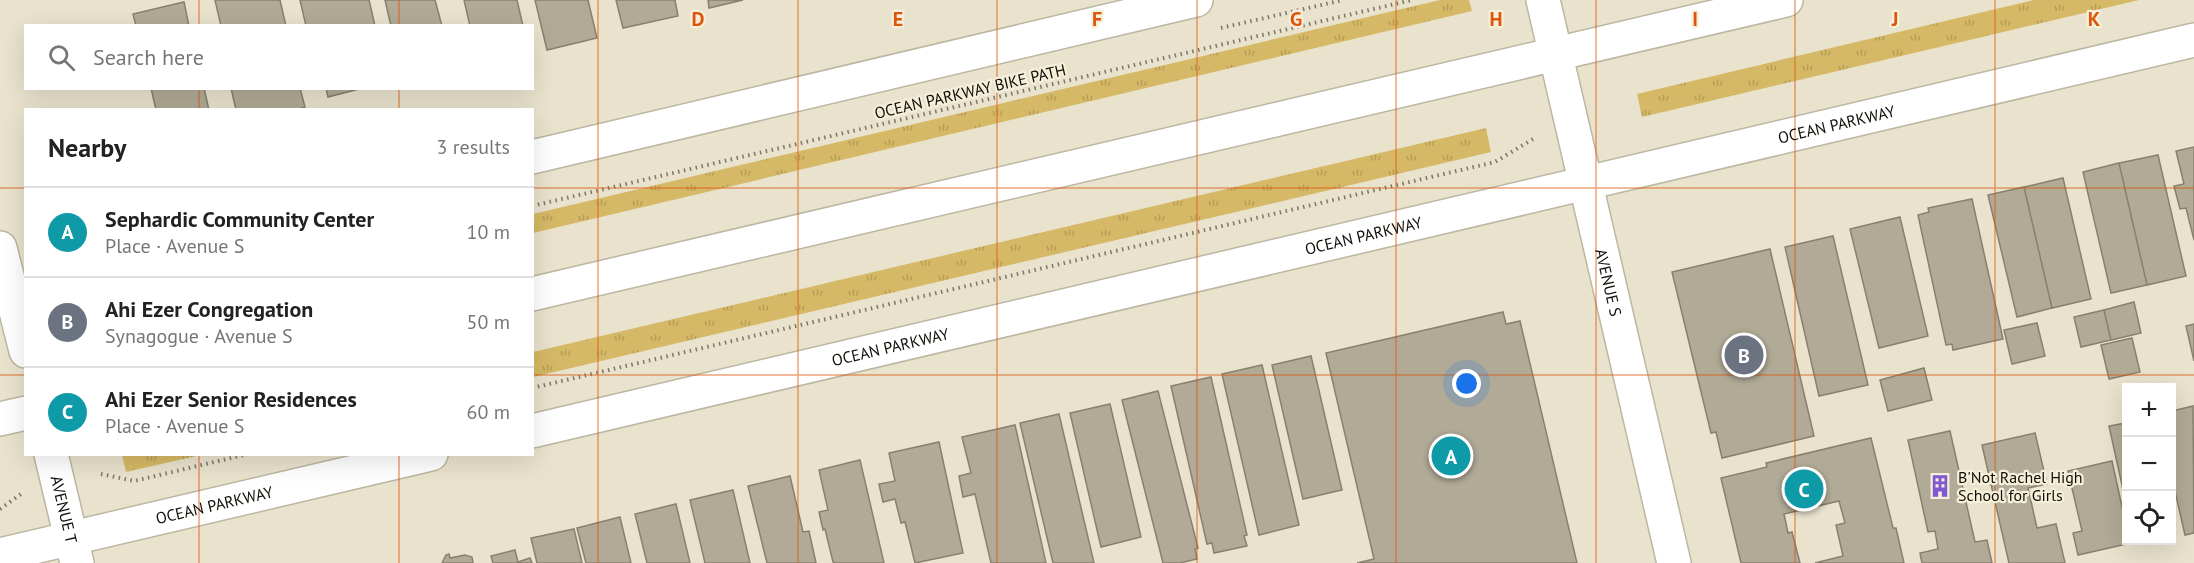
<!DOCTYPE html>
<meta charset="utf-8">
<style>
:root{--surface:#fff;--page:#f2f2f2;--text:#222;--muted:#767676;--line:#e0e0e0;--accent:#8058d1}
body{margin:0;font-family:"PT Sans",sans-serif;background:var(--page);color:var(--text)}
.controls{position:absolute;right:18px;bottom:18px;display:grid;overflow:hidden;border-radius:0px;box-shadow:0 6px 24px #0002}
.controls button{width:54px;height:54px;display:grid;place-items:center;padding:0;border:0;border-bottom:2px solid var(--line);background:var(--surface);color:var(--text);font:30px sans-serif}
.you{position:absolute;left:1467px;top:384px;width:21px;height:21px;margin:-15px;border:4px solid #fff;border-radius:50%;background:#1a73e8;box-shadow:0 0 0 9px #1a73e833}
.badge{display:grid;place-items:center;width:39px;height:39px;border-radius:50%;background:var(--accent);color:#fff;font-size:20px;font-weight:700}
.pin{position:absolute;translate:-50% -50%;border:3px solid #fff;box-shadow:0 2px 6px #0006}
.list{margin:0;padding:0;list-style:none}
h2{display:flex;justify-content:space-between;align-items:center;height:78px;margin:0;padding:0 24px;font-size:26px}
h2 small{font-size:20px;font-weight:400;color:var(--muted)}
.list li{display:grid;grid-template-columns:39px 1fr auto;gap:18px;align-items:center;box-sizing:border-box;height:90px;padding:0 24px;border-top:2px solid var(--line)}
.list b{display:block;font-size:22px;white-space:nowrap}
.list p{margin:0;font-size:20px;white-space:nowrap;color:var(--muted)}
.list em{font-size:20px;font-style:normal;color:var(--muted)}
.icon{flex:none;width:33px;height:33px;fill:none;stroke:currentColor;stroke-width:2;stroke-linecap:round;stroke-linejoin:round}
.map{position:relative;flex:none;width:2194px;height:563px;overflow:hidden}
.search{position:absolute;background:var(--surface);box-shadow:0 6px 24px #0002;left:24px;top:24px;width:510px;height:66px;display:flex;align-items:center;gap:15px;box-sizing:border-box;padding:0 21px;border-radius:0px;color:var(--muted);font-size:22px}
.panel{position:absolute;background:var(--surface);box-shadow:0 6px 24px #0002;left:24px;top:108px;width:510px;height:348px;border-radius:0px}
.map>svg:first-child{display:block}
.grass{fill:url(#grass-tufts)}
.building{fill:#b1aa96;stroke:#87806e;stroke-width:1.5}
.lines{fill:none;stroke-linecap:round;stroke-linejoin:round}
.minor-casing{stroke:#bdb6a2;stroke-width:36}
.major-casing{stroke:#bdb6a2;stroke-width:36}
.path{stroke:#7c7769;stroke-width:4;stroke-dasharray:1.5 4.5;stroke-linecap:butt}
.minor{stroke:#fff;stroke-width:33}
.major{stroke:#fff;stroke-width:33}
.grid{fill:none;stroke:#dd550c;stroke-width:1.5;stroke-opacity:0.55}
.labels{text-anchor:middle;stroke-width:4.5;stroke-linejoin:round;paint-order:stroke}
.street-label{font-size:16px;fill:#100e07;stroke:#f6efda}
.poi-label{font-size:16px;fill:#100e07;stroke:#f6efda;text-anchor:start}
.grid-label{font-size:20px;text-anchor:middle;font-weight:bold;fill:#dd550c;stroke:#f6efda;stroke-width:4.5;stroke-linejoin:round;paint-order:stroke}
</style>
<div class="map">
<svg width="2194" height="563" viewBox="0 0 2194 563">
<defs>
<pattern id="grass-tufts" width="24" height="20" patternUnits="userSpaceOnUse" patternTransform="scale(1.5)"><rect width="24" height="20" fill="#d6b966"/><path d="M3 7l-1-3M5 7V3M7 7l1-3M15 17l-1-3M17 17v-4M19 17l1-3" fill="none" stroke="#b79e57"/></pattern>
</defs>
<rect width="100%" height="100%" fill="#e9e2cd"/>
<!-- grass -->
<path class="grass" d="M1440 0H1469L1472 11 533 233V214Z
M2034 0H2139L1642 117 1637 94Z
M1486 128 1491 152 533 377V352Z
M122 455V454L201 455 126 472Z"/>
<!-- building -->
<path class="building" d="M215 0H280L286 26H221Z
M300 0H369L375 26H306Z
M385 0H435L442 26H391Z
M464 0H517L523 26H470Z
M535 0H588L597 38 547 50Z
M616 0H675L678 16 623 28Z
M708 0H743L709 8Z
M184 2 189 26H136L133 14Z
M151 88H204L209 110H156Z
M231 88H300L305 107 296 110H236Z
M326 88H363L328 97Z
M2194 147V240L2186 208 2180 209 2174 186 2184 184 2176 151Z
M2158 155 2186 276 2147 285 2119 163Z
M2119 163 2147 285 2111 293 2083 172Z
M2063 178 2091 299 2052 308 2024 187Z
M2024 187 2052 308 2017 317 1988 195Z
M1972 199 2003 339 1953 350 1952 344 1946 345 1918 215 1929 212 1928 208Z
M1900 217 1928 336 1879 348 1850 229Z
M1833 236 1868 385 1819 396 1785 247Z
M1770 249 1814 436 1722 458 1716 432 1711 433 1672 272Z
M2134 302 2141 333 2111 340 2104 310Z
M2104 310 2111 340 2081 347 2074 317Z
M1503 312 1506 324 1520 321 1577 563H1357L1374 559 1326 353Z
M2037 323 2045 356 2012 364 2004 330Z
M2194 324V361L2186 326Z
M2132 338 2140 372 2109 379 2101 345Z
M1311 356 1342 490 1303 499 1272 365Z
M1262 365 1299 525 1259 535 1222 374Z
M1924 368 1932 400 1888 411 1880 380Z
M1211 377 1247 535 1244 536 1247 546 1214 553 1212 543 1207 544 1171 386Z
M1158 391 1198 548 1195 549 1197 559 1180 563H1163L1122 400Z
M1110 404 1141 537 1101 547 1070 413Z
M2193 406 2194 533 2185 535 2172 478V411Z
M1059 414 1094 563H1053L1020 423Z
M2126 423V503L2109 426Z
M1015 425 1046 563H991L975 494 963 497 959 476 971 473 962 437Z
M1950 431 1975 542 1987 540 1992 563H1922L1920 553 1938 549 1935 531 1928 532 1908 440Z
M2035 433 2047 484 2028 488 2037 528 2056 524 2065 563H2009L1982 445Z
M1871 438 1893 528H1896L1904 563H1815L1843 556 1836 525 1845 523 1839 501 1784 514 1788 533 1792 532 1800 563H1741L1721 478 1767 467 1766 463Z
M939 442 963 553 915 563 905 522 901 523 895 499 883 502 879 484 895 481 889 453Z
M860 460 884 563H835L833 562 825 529 823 530 819 512 828 510 819 470Z
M2112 461 2126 525V540H2130L2131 543 2078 555 2073 533 2082 531 2068 471Z
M790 476 803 532 809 531 816 563H767L748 486Z
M733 490 750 563H705L690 500Z
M676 504 690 563H647L635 514Z
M620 517 631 563H586L577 528Z
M574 529 582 563H537L531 538Z
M515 550 518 562 530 558 532 563H493L491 556Z
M449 554 450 558 465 555 472 557 473 563H442L446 555Z"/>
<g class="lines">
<!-- minor casing -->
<g class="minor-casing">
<g id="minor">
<path id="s1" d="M1543 0 1674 563"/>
<path d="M532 157 1196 0"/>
<path d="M0 248 26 351"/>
<path id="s2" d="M532 431 2194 40"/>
<path id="s3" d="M51 454 77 563"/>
<path id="s4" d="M0 555 431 454"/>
</g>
</g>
<!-- major casing -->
<g class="major-casing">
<path id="major" d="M532 294 1786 0
M0 419 26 413"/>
</g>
<!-- path -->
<path class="path" d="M1221 28 1343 0
M532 206 1412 0
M532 388 1495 162 1533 139
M101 474 134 481 248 454
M0 509 21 494"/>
<!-- minor -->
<use href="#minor" class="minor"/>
<!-- major -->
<use href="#major" class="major"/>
</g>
<!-- grid -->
<path class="grid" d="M199 0V26M399 0V26M598 0V563M798 0V563M997 0V563M1197 0V563M1396 0V563M1596 0V563M1795 0V563M1995 0V563M199 88V110M399 88V110M0 188H26M532 188H2194M0 375H26M532 375H2194M199 454V563M399 454V563"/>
<!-- icons -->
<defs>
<g id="building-bare" transform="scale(1.8)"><path d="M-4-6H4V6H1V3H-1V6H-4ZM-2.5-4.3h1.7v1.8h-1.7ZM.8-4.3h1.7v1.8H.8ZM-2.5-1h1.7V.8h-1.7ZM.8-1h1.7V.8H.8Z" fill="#8058d1" stroke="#f6efda" stroke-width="2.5" paint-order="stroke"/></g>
</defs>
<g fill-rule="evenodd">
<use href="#building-bare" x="1940" y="486"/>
</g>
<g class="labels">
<!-- street labels -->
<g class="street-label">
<text transform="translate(970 91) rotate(-13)" y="6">OCEAN PARKWAY BIKE PATH</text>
<text dy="6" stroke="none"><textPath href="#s2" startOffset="1340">OCEAN PARKWAY</textPath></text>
<text dy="6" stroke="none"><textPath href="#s2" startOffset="854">OCEAN PARKWAY</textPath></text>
<text dy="6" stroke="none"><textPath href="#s1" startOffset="290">AVENUE S</textPath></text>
<text dy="6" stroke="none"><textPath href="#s2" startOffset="368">OCEAN PARKWAY</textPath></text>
<text dy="6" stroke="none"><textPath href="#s4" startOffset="220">OCEAN PARKWAY</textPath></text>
<text dy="6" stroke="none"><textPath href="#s3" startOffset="57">AVENUE T</textPath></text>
</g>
<!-- poi labels -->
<g class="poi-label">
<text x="1958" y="483">B'Not Rachel High<tspan x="1958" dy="18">School for Girls</tspan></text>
</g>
</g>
<g class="grid-label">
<text x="698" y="26">D</text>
<text x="898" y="26">E</text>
<text x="1097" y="26">F</text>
<text x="1296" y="26">G</text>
<text x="1496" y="26">H</text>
<text x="1695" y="26">I</text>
<text x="1895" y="26">J</text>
<text x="2094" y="26">K</text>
</g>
</svg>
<div class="controls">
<button>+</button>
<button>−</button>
<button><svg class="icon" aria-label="locate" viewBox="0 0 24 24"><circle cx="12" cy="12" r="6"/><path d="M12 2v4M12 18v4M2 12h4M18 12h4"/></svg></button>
</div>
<div class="you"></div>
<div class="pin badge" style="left:1451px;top:456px;background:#0f9aa8">A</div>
<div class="pin badge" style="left:1744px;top:355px;background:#6b7280">B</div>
<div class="pin badge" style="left:1804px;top:489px;background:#0f9aa8">C</div>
<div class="search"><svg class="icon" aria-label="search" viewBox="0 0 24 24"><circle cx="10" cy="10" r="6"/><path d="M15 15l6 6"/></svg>Search here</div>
<section class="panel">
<h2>Nearby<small>3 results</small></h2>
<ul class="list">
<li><span class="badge" style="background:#0f9aa8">A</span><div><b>Sephardic Community Center</b><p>Place · Avenue S</p></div><em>10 m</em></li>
<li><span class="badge" style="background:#6b7280">B</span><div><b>Ahi Ezer Congregation</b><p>Synagogue · Avenue S</p></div><em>50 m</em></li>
<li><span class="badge" style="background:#0f9aa8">C</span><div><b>Ahi Ezer Senior Residences</b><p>Place · Avenue S</p></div><em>60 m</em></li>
</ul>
</section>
</div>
